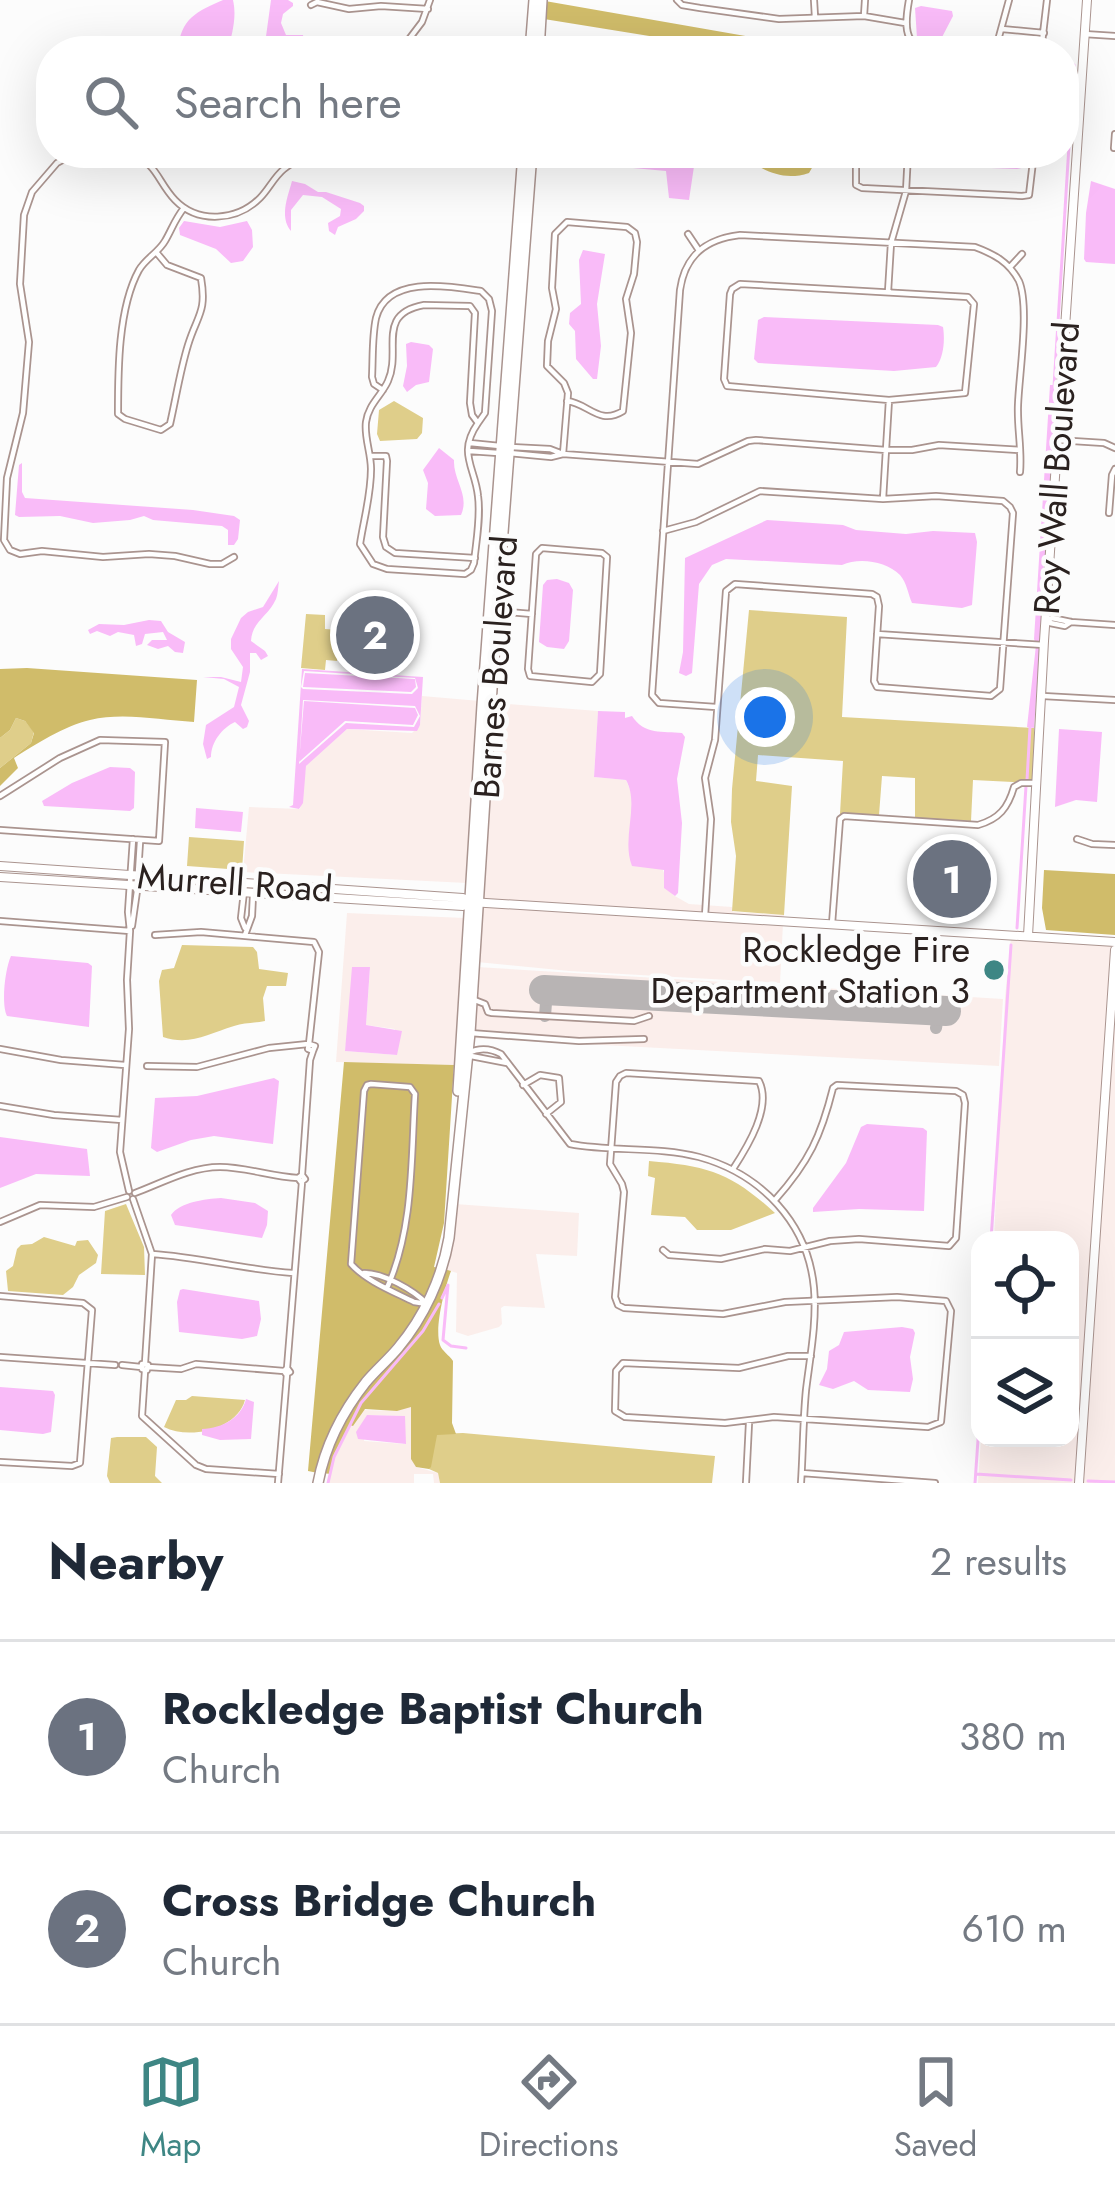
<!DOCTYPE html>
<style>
:root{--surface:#fff;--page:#f2f2f3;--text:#1f2937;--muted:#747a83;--line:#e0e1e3;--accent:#3e8684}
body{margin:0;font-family:Jost,sans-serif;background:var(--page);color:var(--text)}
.controls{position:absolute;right:36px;bottom:36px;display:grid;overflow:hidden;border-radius:24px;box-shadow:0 12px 48px #0002}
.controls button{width:108px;height:108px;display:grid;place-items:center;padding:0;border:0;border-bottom:3px solid var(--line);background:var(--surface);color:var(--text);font:60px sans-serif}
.you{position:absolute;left:765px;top:717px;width:42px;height:42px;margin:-30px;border:9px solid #fff;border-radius:50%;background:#1a73e8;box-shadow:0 0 0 18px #1a73e833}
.badge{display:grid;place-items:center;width:78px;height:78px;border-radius:50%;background:var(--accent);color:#fff;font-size:39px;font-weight:700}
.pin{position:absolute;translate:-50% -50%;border:6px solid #fff;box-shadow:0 3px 12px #0006}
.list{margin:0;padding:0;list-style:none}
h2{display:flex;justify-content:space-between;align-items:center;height:156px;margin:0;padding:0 48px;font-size:51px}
h2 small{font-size:39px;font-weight:400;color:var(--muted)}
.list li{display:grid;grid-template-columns:78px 1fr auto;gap:36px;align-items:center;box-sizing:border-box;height:192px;padding:0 48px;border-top:3px solid var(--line)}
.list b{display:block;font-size:45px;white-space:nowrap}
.list p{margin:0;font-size:39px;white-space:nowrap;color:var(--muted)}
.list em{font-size:39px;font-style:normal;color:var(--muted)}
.icon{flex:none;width:66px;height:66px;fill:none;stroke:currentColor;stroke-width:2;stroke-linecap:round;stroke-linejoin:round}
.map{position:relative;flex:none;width:1115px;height:1483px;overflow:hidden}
.search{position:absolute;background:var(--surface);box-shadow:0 12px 48px #0002;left:36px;right:36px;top:36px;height:132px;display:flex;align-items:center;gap:30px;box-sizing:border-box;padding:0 42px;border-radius:48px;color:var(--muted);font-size:45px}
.sheet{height:540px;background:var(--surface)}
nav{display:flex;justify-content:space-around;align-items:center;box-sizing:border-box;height:168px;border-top:3px solid var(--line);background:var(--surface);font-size:33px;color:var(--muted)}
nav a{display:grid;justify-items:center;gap:6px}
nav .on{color:var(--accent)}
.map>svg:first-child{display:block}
.built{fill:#fbeeeb;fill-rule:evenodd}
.green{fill:#dfce8a}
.forest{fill:#d0bc6a}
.water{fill:#f9bbf8;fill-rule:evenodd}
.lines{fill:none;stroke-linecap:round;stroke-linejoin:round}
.stream{stroke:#f9bbf8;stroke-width:3}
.taxiway{stroke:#b8b4b4;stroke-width:12}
.runway{stroke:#b8b4b4;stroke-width:30}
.minor-casing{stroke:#aa948f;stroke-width:8}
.tertiary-casing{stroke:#aa948f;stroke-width:10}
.secondary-casing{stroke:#aa948f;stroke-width:12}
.minor{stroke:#fff;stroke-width:4.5}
.tertiary{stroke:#fff;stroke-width:8}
.secondary{stroke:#fff;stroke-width:9}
.poi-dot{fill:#3e8684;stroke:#fcfcfc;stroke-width:4.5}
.labels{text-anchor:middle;stroke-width:9;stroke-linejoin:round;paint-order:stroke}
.street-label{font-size:36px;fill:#2a211f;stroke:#fcfcfc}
.poi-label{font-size:36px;fill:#2a211f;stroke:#fcfcfc;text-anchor:end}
</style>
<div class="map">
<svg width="1115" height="1483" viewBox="0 0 1115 1483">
<rect width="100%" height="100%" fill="#fcfcfc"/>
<!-- built -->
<path class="built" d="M422 696 480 701 467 883 243 872 249 807 300 809 306 766 310 761 347 729 412 733 420 725Z
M495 703 598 711 594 777 626 780 673 895 689 904 732 907 733 912 784 915V919L482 901Z
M481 905 783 923 780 983 569 971 477 962Z
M347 913 465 918 464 961H462L454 1065 336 1062ZM370 968 366 1025 395 1029 397 1055 345 1051 348 1029Z
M1011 938 1113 944 1077 1483H978L981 1438H1070V1240H994L1005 998Z
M477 967 1003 999 999 1066 472 1038Z
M1115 989V1483H1082Z
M455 1204 579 1213 577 1256 536 1254 545 1308 504 1306 501 1308 502 1324 499 1327 468 1336 456 1332 457 1273 444 1269Z
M411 1406 416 1467 438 1473 440 1483H434L433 1474H414V1483H328L334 1454 350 1424 353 1425 357 1420 363 1410 397 1411ZM367 1415 405 1416V1444L364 1441Z"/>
<!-- green -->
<path class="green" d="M394 401 423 418 422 433 417 439 380 441 377 434 379 410Z
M749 610 847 617 842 717 1034 728V783L973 780 971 821 915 818V778L882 776 879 815 840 814 843 761 758 755 756 781 792 786 784 915 732 911 736 856 731 822 732 789Z
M306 614 325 615V629L339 630 337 661 326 660 325 670 301 668Z
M16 718 25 721 34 732 31 743 0 768V738L10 730Z
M189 837 244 841 242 870 187 866Z
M182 945 253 947 257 952 259 969 288 973 286 986H267L263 998 265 1021C255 1023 244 1023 234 1026 208 1034 190 1046 163 1037L159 981 162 970 174 968Z
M649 1161C709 1166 731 1173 775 1213L731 1230H697L685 1217 651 1215 655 1178 648 1176Z
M126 1204 144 1247 145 1275 101 1274 105 1211Z
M44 1237 75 1246 77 1241 88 1240 98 1255 96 1263 79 1275 73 1287 63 1295 8 1291 6 1271 13 1266 17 1249 21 1245 32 1244Z
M192 1396 245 1400C237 1430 189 1440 164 1427L176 1400H186Z
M463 1433 715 1456 712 1483H440L438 1473 429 1469 436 1434Z
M117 1437H146L157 1447 155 1476 162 1483H110L107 1476 111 1438Z"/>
<!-- forest -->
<path class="forest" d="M545 1 802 46V51C779 51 758 44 736 50L544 19Z
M735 153H815L816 161 809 173C779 183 760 167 735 153Z
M27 668 197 680 194 722C160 720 123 712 90 720 64 726 36 744 14 758L18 768 0 786V768L31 743 34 733 25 721 16 718 10 730 0 738V669Z
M1044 870 1115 874V935L1046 930 1042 908Z
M344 1062 454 1065 444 1223 434 1267 439 1268 415 1321 396 1348 365 1380 318 1473 308 1471Z
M444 1269 451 1271C445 1287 434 1328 440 1345 442 1351 449 1355 453 1361L452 1423 456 1434 437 1435 431 1467 429 1469 416 1467 411 1459V1407L397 1411 365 1409 353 1426 350 1425 334 1454 330 1474 323 1473 341 1425 369 1383 400 1350Z"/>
<!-- water -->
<path class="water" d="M223 0H233C237 18 232 33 228 51H178C180 18 198 11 223 0Z
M271 0H288L293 3V6L283 14 281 23 286 35H303L304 41 285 43 279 51H264Z
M921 6 952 11 953 16 939 43 917 38 915 8Z
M608 153H696L689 200 669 198 666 171 611 166Z
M936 153H1027L1026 167 1017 169 940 166 936 163Z
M292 181 305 184 318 192H326L360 203 364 206V211L356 219 338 227 335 235 329 231 328 223 340 216 341 209 322 197 303 195 291 210V231C279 217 288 196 292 181Z
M1091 181 1115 189V264L1086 262 1084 259 1086 213Z
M184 221 220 227 247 221 252 230 253 247 243 261 231 263 216 249 180 235 179 228Z
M583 250 605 254 597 304 601 346 597 379H593L576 359 575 331 569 324 570 313 581 304 579 260Z
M764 317 938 325 943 327C945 339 944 357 936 367L894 371 758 363 754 359 758 320Z
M411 342 429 345 433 349 429 382 416 385 407 392 403 386 407 366 406 344Z
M1050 385H1055L1058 398 1034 728 1027 727 1036 645 1034 639Z
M439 448 454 460C453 480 470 495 461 515L435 516 426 509 428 483 423 470Z
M22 463V492L25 498 193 510 234 516 240 520 238 539 234 545H228V530L222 526 153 520 144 516 130 520 93 523 60 516 19 517 15 515 19 465Z
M767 520 843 525 856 530 906 534 933 531 975 533 977 542 972 605 962 608 912 603C908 594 907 583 900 575 886 561 859 557 842 565L726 559 712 565 699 584 692 673 686 676 679 673 683 652 685 558Z
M557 579 569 583 573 590 569 641 564 649 547 647 539 642 543 585 547 580Z
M279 581C278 587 278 594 276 599 268 617 252 621 251 641L265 651 268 656 261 660 256 653H250V672L241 705 249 721 247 727 243 729 235 722C222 728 211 742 211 757L207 759 203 744 206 725 234 707 239 687 224 679 203 677H221L241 682 243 667 231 649V639L241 618 248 612 263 607Z
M149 620 161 621 168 632 185 642 183 653 175 652 168 646 158 649 147 645 152 640H167L163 632 145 634 142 644 136 646 134 635 118 632 110 636 97 631 90 634 88 630 99 624 124 625Z
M302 669 423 677 420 725 417 731 347 729 306 766 303 803 299 809 289 807 293 805ZM304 671 415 678 418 688 412 694 303 689 301 687ZM303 700 415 706 420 716 414 727 346 723 299 764Z
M305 673 415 679 416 687 411 692 303 687Z
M304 701 415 708 418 715 413 725 345 721 299 762Z
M598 711 625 712V718L632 716C644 735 663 731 682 733L685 737 677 779 682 823 678 893 675 896 664 888V870L632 866C621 838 640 805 626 780L594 777Z
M1059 729 1102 732 1097 802 1076 800 1055 807Z
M110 767 130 768 135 772 134 808 130 811 44 806 42 801 72 783Z
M196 808 243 812 241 832 195 828Z
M11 956 88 963 92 966 89 1027 7 1016C1 1004 5 969 11 956Z
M352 967H370L366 1025 402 1031 397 1055 345 1051Z
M274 1078 279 1081 273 1144 214 1136 191 1140 157 1152 151 1148 155 1098 197 1096Z
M867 1124 923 1128 927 1131 924 1211 859 1209 813 1212V1208L846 1163 861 1127Z
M0 1137 87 1149 90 1176 36 1174 0 1188Z
M221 1198 255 1203 268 1211 267 1225 262 1238 175 1225 171 1215C180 1202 205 1199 221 1198Z
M183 1289 259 1301 261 1319 257 1336 242 1339 179 1332 177 1302 180 1290Z
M902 1327 913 1329 915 1333 910 1357 913 1379 910 1392 868 1390 854 1381 833 1389 819 1385 827 1369 829 1351 839 1345 844 1332Z
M0 1387 53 1391 55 1395 51 1432 43 1434 0 1430Z
M246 1399 254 1402 251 1439 220 1440 202 1435V1429C223 1428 241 1418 246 1399Z
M367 1415 405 1416 406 1444 358 1439 356 1432Z"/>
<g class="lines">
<!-- stream -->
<path class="stream" d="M1054 387 1074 65
M1027 780 1030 727
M1017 928 1026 786
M991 1240 1011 945
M442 1298 448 1285 443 1340 451 1346 466 1348
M976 1474 1071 1480
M1088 1481 1115 1482
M328 1483 334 1457 361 1403 423 1331 439 1304
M975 1483 980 1411"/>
<!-- taxiway -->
<path class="taxiway" d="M545 1016 547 990
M936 1028 939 1011"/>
<!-- runway -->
<path class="runway" d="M544 990 946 1011"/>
<!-- minor casing -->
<g class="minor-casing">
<path id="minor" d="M677 0 682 5 700 8 779 19 864 16 905 23
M814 0 815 17
M909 0C900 51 915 45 958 51
M311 5 317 2 349 9 381 6 428 9
M864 16 865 0
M1002 29 1044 33
M1084 34 1115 36
M400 51 422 22 430 0
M445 51C455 39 471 41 484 48
M991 51 997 44 1009 0
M1041 51 1047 0
M1114 148 1115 134
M75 153 57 163 32 192 24 215 20 284 29 342 23 413 7 478 4 540 10 550 20 554 42 551 103 557 149 554 175 556 210 564H222L234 557
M130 153C158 164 157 181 175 200 198 224 237 221 260 198 269 189 274 177 284 169 291 163 300 158 308 153
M856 153V185L862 188 1022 196 1029 195 1034 153
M688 234 698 249
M156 252 167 265 201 278C207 313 197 315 188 345 180 371 176 398 170 424L161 430 125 419 118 414C118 371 118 308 139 270 146 258 158 253 165 241 172 229 175 219 184 208
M1010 267 1022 254
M740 284 968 297 974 304 965 393 889 400 727 386 724 379 730 294 732 289Z
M888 292 891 243 906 191 908 153
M424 305 470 306 475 313 470 403 472 415 478 423C457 453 475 467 478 496 481 517 476 542 474 563L471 570 465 574 387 569 373 564 360 544C364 518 371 495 371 469 371 453 364 437 366 422 368 405 382 395 388 381 402 350 375 314 424 305Z
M383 390 374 384 372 377C373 358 372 336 376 318 387 275 448 286 481 291L489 299 492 311 485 413 478 423
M1057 440 1104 443 1115 448
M470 443 500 446
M511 447 550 449 563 454 698 464 748 441 756 440 886 450H912L939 445 1020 450
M469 451 498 453
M509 453 551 457 563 454
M563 454 568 393 564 383 547 366 548 341 556 309 552 288 555 234 567 222 627 227 635 233 637 242 634 274 626 299 631 333 623 411C599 426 588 403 567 401
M371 456H386L387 461 383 537 386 547 395 553 475 558
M883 499 889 400
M1109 513 1112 475 1115 469
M663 531 696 522 760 491 883 499 936 496 1003 501 1010 507 1013 513 1000 689 991 696 877 687 874 681 879 606 877 597 872 594 735 584 726 591 715 740 705 778 711 819 705 916
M542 548 602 553 607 557 600 674 592 682 530 676 528 669 536 554Z
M497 611 532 614
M1071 622 1065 626 1045 622 1052 618 1071 622 1115 625
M877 634 1044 645
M1043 696 1115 700
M716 707 659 703 652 695 680 290C685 255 706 239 740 235L975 247C994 254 1009 262 1019 281 1030 307 1019 375 1018 405 1017 428 1022 448 1020 472
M0 796 60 758 100 740 165 742 159 841 0 830
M1077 839 1092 844 1115 845
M138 873 140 842
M245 883 241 918 245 928
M0 921 130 931
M832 924 840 819 844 816 978 825C999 819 1008 808 1014 787L1021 783H1037
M132 926 138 884
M155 935 201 932 314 942 319 952 309 1044
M245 935 252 916 253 895
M472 999 485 1004 488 1012 492 1013 634 1021 649 1016
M470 1033 579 1041 644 1039
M0 1049 61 1060 125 1065
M468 1053C478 1048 490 1048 501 1054L570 1144C612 1152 658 1146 699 1157 761 1174 808 1223 814 1288 817 1322 810 1357 806 1390 803 1421 803 1452 801 1483
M471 1056 507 1063
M147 1066 197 1067 269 1048 308 1044
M523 1085 540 1075 559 1078 561 1102 546 1114
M0 1106 54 1115 122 1120
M733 1169C748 1146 772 1107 759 1081L626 1073 620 1076 616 1082 610 1164 622 1184 624 1192 615 1297 618 1305 624 1308 723 1314 785 1302 897 1297 946 1301 951 1311 941 1422 928 1427 774 1417 725 1423 625 1417 615 1411 616 1371 623 1363 739 1368 788 1356H811
M302 1175 310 1060 313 1051 308 1049 309 1044 315 1046 313 1051
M302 1175 305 1179 301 1182 298 1178Z
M129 1191 120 1152 129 1029 127 980 130 931 128 912 133 839
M135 1193C162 1183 190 1167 220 1167 246 1167 272 1177 298 1178
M133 1199 152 1254 145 1363
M0 1222 40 1205 94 1207 127 1197
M663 1250 669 1255 721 1259 765 1249 790 1251 830 1241 859 1239 949 1246 956 1238 965 1103 963 1095 956 1091 837 1085 833 1088C821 1136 809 1162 775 1200
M152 1254C200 1257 246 1270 293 1273
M364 1273C383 1273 414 1290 427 1304
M387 1288C414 1228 411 1158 415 1094L410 1087 371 1084 367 1085 364 1091 351 1264C366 1281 392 1291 414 1302L427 1304
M0 1296 83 1303 92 1310 80 1463 72 1466 0 1462
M0 1357 115 1365
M142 1364 148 1365 147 1370 142 1369Z
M122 1365 141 1367
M148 1367 181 1369 196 1364 284 1371
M287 1368 302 1182
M287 1368 290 1372 286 1374 284 1371Z
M145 1371 142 1416 196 1465 206 1469 279 1474
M802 1473 935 1483
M278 1483 287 1374
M746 1483 749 1423"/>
</g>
<!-- tertiary casing -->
<g class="tertiary-casing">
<path id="tertiary" d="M0 866 463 898 470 902 1115 942
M0 877 463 906 469 903
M1028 936 1044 641 1087 0
M1079 1483 1115 950"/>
</g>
<!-- secondary casing -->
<g class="secondary-casing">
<path id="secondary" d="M530 51 534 0
M539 51 542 0
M458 1091 482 705 523 153
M318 1483C325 1446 343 1411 366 1382 376 1370 388 1360 398 1348 424 1317 442 1278 449 1238L470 1033 497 611 532 153"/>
</g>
<!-- minor -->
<use href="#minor" class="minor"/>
<!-- tertiary -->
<use href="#tertiary" class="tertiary"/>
<!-- secondary -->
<use href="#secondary" class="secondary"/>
</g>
<!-- markers -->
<circle class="poi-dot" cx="994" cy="970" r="12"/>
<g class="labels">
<!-- street labels -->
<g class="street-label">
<text transform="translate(1056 468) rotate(-86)" y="13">Roy Wall Boulevard</text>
<text transform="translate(495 667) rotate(-86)" y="13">Barnes Boulevard</text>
<text transform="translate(235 882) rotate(4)" y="13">Murrell Road</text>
</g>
<!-- poi labels -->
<g class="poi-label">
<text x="970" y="962">Rockledge Fire<tspan x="970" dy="41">Department Station 3</tspan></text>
</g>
</g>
</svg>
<div class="controls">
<button><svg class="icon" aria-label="locate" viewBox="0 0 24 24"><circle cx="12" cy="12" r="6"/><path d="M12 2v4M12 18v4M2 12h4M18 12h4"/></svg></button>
<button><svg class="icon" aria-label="layers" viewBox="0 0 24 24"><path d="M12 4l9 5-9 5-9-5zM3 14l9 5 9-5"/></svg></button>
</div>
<div class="you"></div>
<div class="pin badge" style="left:952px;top:879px;background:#6b7280">1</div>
<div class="pin badge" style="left:375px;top:635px;background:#6b7280">2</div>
<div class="search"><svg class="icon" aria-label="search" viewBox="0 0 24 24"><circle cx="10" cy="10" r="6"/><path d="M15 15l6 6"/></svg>Search here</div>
</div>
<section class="sheet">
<h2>Nearby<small>2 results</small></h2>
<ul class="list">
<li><span class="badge" style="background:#6b7280">1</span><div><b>Rockledge Baptist Church</b><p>Church</p></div><em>380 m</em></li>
<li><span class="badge" style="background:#6b7280">2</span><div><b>Cross Bridge Church</b><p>Church</p></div><em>610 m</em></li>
</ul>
</section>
<nav>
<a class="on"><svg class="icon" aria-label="map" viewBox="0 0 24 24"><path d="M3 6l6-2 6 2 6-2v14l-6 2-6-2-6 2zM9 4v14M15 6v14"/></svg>Map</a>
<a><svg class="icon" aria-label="directions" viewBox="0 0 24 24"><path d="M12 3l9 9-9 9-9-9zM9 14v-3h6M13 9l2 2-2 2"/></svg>Directions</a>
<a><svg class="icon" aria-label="saved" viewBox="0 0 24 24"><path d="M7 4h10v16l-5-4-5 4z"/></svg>Saved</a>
</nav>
